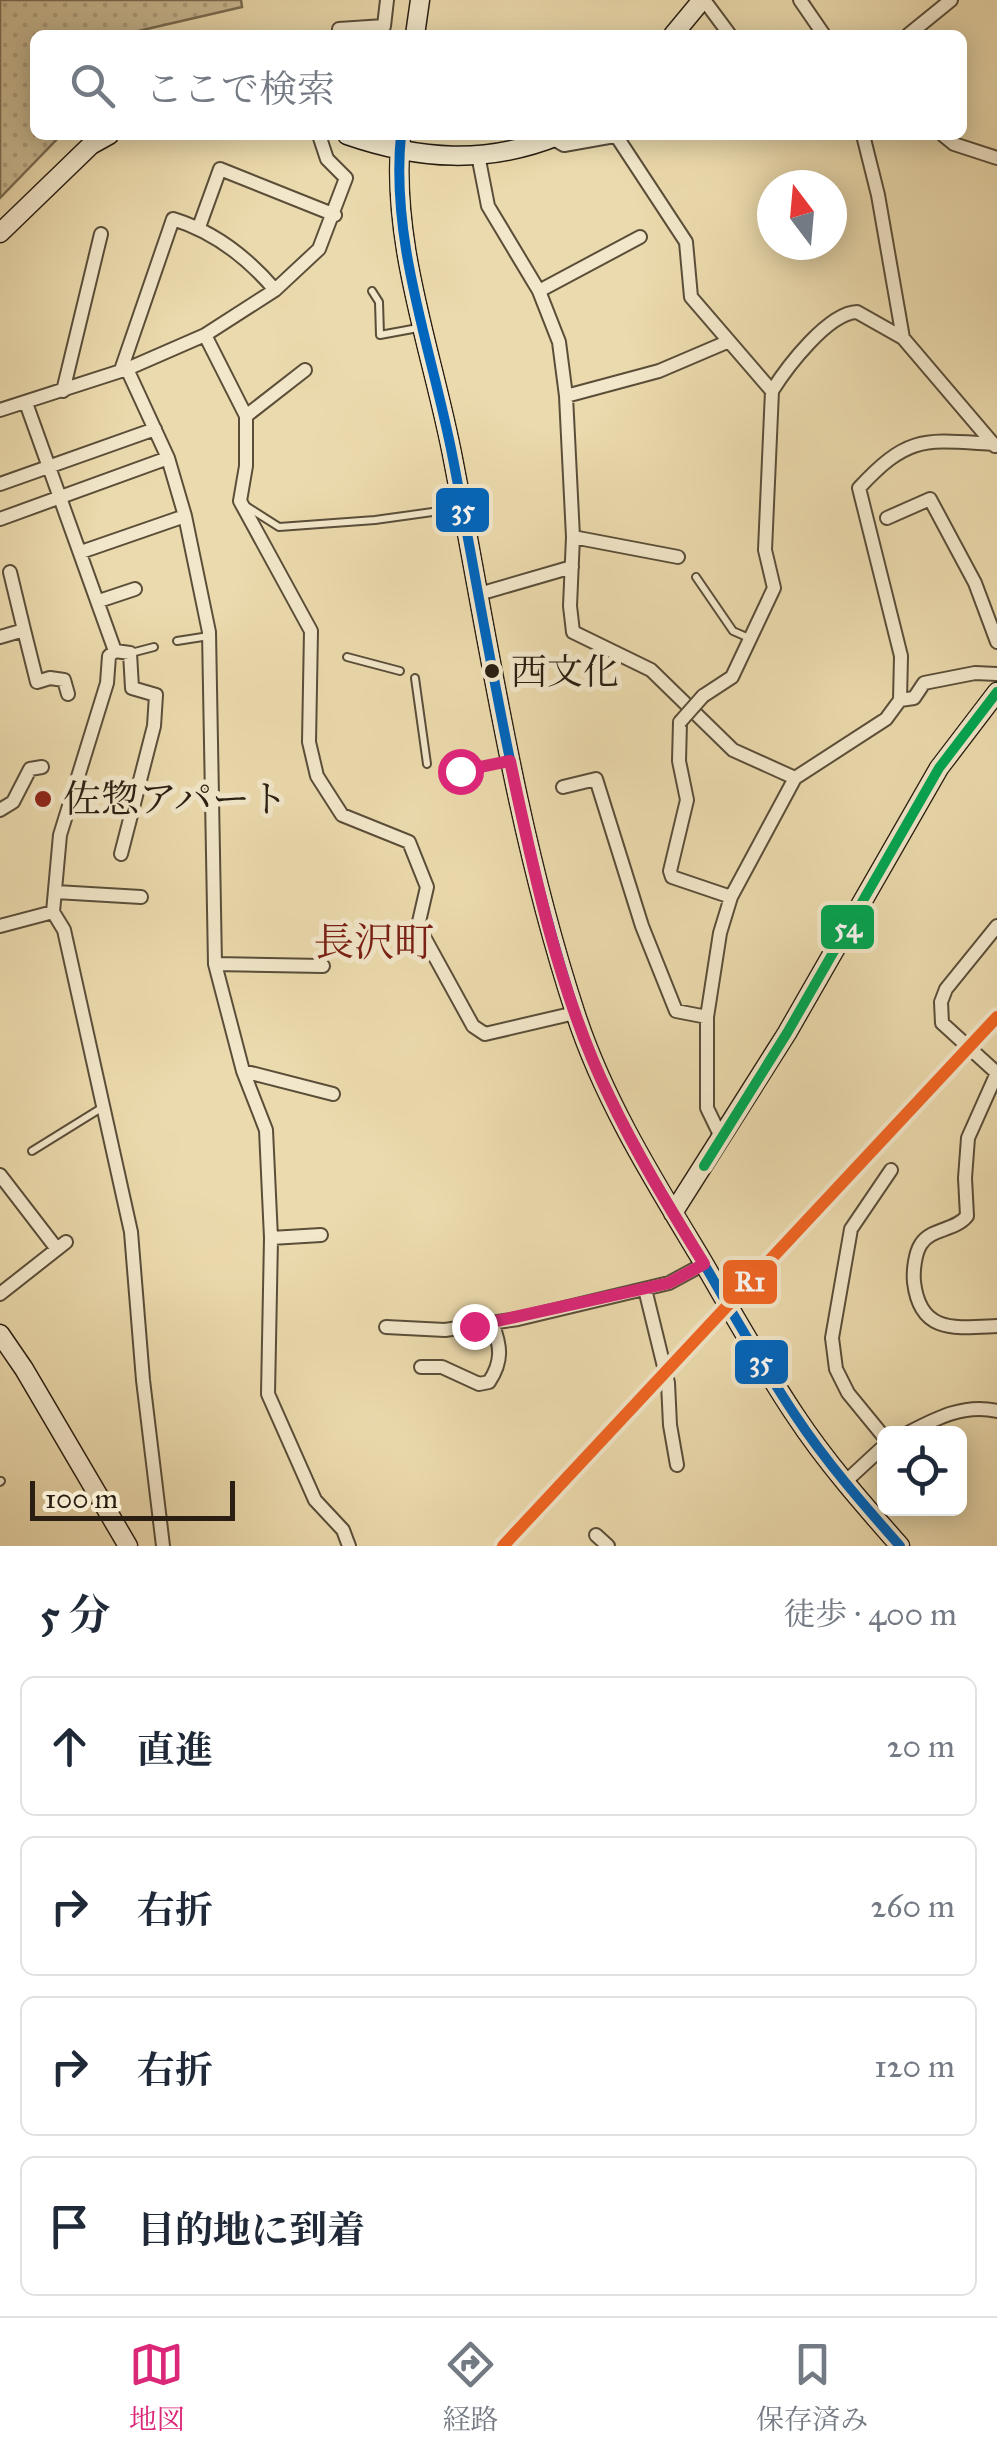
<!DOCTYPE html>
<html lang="ja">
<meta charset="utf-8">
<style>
:root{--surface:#fff;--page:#f6f6f7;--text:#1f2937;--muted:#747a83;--line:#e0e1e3;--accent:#db2777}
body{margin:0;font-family:"IM FELL Great Primer","Noto Serif JP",serif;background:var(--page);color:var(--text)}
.controls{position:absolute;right:30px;bottom:30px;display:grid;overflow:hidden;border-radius:15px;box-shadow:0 5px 25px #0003}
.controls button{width:90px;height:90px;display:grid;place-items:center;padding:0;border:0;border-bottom:2px solid var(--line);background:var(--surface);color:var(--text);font:50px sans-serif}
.compass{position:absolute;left:757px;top:170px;width:90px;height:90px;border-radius:50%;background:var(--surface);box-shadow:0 5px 25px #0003;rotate:344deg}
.scale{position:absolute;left:30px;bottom:25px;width:205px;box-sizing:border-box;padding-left:10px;border:5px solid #2a1f12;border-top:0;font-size:28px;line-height:35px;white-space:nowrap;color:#2a1f12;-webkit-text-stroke:8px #f2e7ca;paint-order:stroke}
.stop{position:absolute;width:30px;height:30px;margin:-22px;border:8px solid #db2777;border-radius:50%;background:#fff}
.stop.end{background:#db2777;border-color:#fff;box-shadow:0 2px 10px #0008}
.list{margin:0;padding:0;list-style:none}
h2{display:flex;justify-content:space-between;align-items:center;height:130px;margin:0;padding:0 40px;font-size:42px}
h2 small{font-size:32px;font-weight:400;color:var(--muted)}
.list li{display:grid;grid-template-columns:65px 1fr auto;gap:30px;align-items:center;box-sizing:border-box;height:140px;margin:0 20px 20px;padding:0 20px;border:2px solid var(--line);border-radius:15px}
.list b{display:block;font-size:38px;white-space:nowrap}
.list em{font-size:32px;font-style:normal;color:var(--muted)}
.icon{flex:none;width:55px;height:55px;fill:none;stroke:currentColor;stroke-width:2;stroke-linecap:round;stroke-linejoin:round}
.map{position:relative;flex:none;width:997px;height:1546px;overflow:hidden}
.search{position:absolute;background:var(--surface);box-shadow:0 5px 25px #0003;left:30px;right:30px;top:30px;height:110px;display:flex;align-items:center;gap:25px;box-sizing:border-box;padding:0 35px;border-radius:15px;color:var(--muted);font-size:38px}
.sheet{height:770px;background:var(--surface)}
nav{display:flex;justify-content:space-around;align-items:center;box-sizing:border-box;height:140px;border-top:2px solid var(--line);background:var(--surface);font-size:28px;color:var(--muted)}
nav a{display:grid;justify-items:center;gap:5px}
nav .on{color:var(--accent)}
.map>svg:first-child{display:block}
.grass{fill:url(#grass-dots);stroke:#7a6c52;stroke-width:2.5}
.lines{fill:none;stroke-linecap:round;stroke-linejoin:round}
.lane-casing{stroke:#5a4e39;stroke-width:10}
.street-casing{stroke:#5a4e39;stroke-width:16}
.secondary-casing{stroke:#2a1f12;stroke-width:21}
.lane{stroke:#f2e7ca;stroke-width:6}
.street{stroke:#f2e7ca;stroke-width:12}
.secondary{stroke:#f2e7ca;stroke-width:18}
.street-bridge-casing{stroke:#5a4e39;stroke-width:16;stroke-linecap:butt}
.street-bridge{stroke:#f2e7ca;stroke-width:12}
.bus-1-casing{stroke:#f2e7ca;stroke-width:18}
.bus-2-casing{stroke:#f2e7ca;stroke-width:18}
.bus-1{stroke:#0065bd;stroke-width:10}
.bus-2{stroke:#00a651;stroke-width:10}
.rail-1-casing{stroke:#f2e7ca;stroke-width:20}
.rail-1{stroke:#f26522;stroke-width:12}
.route{stroke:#db2777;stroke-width:12}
.bus-dot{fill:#2a1f12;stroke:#f2e7ca;stroke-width:4}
.poi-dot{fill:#8f2418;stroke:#f2e7ca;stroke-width:4}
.labels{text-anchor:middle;stroke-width:10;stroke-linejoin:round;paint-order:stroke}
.bus-label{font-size:36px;fill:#2a1f12;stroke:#f2e7ca;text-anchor:start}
.poi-label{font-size:38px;fill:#2a1f12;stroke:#f2e7ca;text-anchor:start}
.neighbourhood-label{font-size:40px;fill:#7a1f14;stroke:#f2e7ca}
.line-badge{stroke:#f2e7ca;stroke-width:4}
.badge-label{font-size:28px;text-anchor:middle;font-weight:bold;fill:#fff}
</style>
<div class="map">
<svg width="997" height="1546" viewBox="0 0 997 1546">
<defs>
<pattern id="grass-dots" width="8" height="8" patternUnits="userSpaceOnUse" patternTransform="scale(2.5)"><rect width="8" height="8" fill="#caba93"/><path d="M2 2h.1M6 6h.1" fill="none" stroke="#ae9f7e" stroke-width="1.8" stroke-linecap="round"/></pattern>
</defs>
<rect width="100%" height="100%" fill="#ebdaad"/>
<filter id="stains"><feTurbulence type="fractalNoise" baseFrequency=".002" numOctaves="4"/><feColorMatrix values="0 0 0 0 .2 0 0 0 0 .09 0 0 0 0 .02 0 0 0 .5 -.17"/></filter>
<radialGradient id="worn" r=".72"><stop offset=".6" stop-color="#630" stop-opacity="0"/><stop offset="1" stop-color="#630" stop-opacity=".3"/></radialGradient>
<!-- grass -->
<path class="grass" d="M0 0H241L242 7 121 35H35V135H61L0 198Z"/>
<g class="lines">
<!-- lane casing -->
<g class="lane-casing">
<path id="lane" d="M372 291 379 302 380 335 418 328
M246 506 279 527 375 520 461 508
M696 577 733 631 749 638
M177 641 209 636
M131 653 154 647
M347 657 400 671
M415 678 427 764
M460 771 508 761
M32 1151 103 1107
M0 1482 1 1481"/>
</g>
<!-- street casing -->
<g class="street-casing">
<path id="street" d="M704 0 730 35
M800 0 824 35
M339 29 384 26 387 0
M908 35 951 0
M863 135 878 195 903 338
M943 135 954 144 997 158
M617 137 686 242 691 297 772 391
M552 138 564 145 620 135
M478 155 488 206 539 291 559 342 566 396 573 537 570 606 573 632 651 670 733 750 795 778
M199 227 220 169 335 215
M539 291 640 237
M205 335 246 416V466L240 501 311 631 309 742 317 776 342 815 409 842 427 887 418 926 473 1026 485 1034 575 1013
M127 369 168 458 185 516 209 632 215 964 243 1071 266 1130 271 1238 268 1394 315 1500 343 1530 349 1546
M121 370 173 219C215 232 247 257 275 290
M63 391 101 234
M566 396 659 371 727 342
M26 403 115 651 109 656 107 683 60 835 53 912 64 930 131 1232 143 1380 163 1546
M0 410 127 369 205 335 275 290 319 249 346 178 327 159 319 135
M246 416 305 370
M0 484 155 429
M887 518 930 499 975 583 997 642
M0 519 168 458
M573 537 678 557
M81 552 185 516
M479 594 572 567
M99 601 135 589
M24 630 37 682 50 678 64 680 68 694
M0 637 24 630 10 572
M115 651 130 653 132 688 156 695 154 726 121 854
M703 696 732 677 774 588 765 550 772 391C787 367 828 313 857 312L903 338 995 446
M900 700 914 698 924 683 975 673 997 674
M680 722 679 761 687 800 670 871 672 877 731 897
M563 787 596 779 642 926 676 1011 707 1017
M0 810 13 802 30 769 42 767
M56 892 141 897
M0 926 53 912
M997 926 946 989 941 1002 942 1023 997 1073
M215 964 323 966
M243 1071 333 1094
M997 1073 968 1138 965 1178 967 1216C955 1231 931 1228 921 1244 915 1253 913 1271 914 1282 920 1334 955 1328 997 1326
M722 1139 707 1108V1017L720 933 731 897 795 778 886 719 900 700 901 656 859 488C909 434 925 440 994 444
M0 1175 57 1249
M271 1238 321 1235
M645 1289 668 1383 670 1425 677 1465
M0 1294 66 1242
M386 1327 445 1330 518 1319 669 1283 704 1264
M421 1367H442L479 1384 489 1382C503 1361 501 1346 492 1323
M906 1434C935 1419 964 1403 997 1411
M884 1437 848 1393 836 1369 832 1338 851 1229 891 1170
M844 1483 884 1446
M596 1535 608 1546"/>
</g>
<!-- secondary casing -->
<g class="secondary-casing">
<path id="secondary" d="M415 35 420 0
M673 35 702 0
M347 135C419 160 487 165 560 135
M401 135C390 244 433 353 453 459 489 644 516 832 575 1012 603 1099 653 1179 700 1257 731 1310 761 1364 795 1415 826 1462 863 1504 900 1546
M0 233 91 145 109 135
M673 1213 787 1033 939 768 997 692
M0 1334 24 1369 128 1546"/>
</g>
<!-- lane -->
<use href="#lane" class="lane"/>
<!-- street -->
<use href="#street" class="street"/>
<!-- secondary -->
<use href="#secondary" class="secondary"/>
<!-- street-bridge casing -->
<g class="street-bridge-casing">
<path id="street-bridge" d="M680 722 703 696"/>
</g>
<!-- street-bridge -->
<use href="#street-bridge" class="street-bridge"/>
<!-- bus-1 casing -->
<g class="bus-1-casing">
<path id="bus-1" d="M401 135C390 244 433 353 453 459 489 644 516 832 575 1012 603 1099 653 1179 700 1257 731 1310 761 1364 795 1415 826 1462 863 1504 900 1546"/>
</g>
<!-- bus-2 casing -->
<g class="bus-2-casing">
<path id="bus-2" d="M704 1166 787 1033 939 768 997 692"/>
</g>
<!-- bus-1 -->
<use href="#bus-1" class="bus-1"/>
<!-- bus-2 -->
<use href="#bus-2" class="bus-2"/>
<!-- rail-1 casing -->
<g class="rail-1-casing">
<path id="rail-1" d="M503 1546 997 1017"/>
</g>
<!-- rail-1 -->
<use href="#rail-1" class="rail-1"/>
</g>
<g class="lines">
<!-- route -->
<path class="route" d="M460 771 510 761C533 870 560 997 610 1098 637 1155 671 1210 704 1264L669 1283 474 1326"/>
</g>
<!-- markers -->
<circle class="bus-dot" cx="492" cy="671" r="9"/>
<circle class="poi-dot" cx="43" cy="799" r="10"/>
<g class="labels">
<!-- bus labels -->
<g class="bus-label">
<text x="511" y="684">西文化</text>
</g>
<!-- poi labels -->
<g class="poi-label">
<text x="63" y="812">佐惣アパート</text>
</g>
<!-- neighbourhood labels -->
<g class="neighbourhood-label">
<text x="374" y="956">長沢町</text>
</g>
</g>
<g class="line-badge">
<rect x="434" y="486" width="57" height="48" rx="10" fill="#0065bd"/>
<rect x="819" y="903" width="57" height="48" rx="10" fill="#00a651"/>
<rect x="721" y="1258" width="58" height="48" rx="10" fill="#f26522"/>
<rect x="733" y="1338" width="57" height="48" rx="10" fill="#0065bd"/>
</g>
<g class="badge-label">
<text x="463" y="519">35</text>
<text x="848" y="937">54</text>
<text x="750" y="1291">R1</text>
<text x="761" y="1371">35</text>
</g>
<rect width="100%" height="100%" filter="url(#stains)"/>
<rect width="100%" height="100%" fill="url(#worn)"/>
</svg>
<div class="controls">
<button><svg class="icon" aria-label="locate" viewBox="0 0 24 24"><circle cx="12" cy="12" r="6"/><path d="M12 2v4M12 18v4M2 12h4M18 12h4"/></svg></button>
</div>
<svg class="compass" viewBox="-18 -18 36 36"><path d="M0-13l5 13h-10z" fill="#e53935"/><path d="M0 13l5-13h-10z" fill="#747a83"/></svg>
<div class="scale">100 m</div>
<div class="stop" style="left:460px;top:771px"></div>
<div class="stop end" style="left:474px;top:1326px"></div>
<div class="search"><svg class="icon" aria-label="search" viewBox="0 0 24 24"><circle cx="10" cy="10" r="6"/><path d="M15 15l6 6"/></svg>ここで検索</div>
</div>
<section class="sheet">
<h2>5 分<small>徒歩 · 400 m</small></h2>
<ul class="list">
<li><svg class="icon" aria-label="ahead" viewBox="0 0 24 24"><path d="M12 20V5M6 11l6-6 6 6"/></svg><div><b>直進</b></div><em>20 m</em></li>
<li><svg class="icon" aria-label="right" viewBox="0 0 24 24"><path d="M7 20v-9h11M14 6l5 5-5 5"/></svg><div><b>右折</b></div><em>260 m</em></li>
<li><svg class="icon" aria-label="right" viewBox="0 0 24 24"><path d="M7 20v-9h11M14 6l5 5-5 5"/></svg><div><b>右折</b></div><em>120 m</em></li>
<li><svg class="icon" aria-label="arrive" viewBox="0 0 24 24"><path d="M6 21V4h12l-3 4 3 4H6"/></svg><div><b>目的地に到着</b></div></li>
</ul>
</section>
<nav>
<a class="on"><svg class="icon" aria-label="map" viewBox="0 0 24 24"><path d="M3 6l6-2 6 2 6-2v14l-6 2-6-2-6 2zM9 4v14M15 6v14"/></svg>地図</a>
<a><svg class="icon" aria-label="directions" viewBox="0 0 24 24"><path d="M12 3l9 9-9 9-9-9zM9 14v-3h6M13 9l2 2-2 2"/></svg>経路</a>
<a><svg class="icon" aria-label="saved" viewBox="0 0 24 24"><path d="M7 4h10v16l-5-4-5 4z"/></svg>保存済み</a>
</nav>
